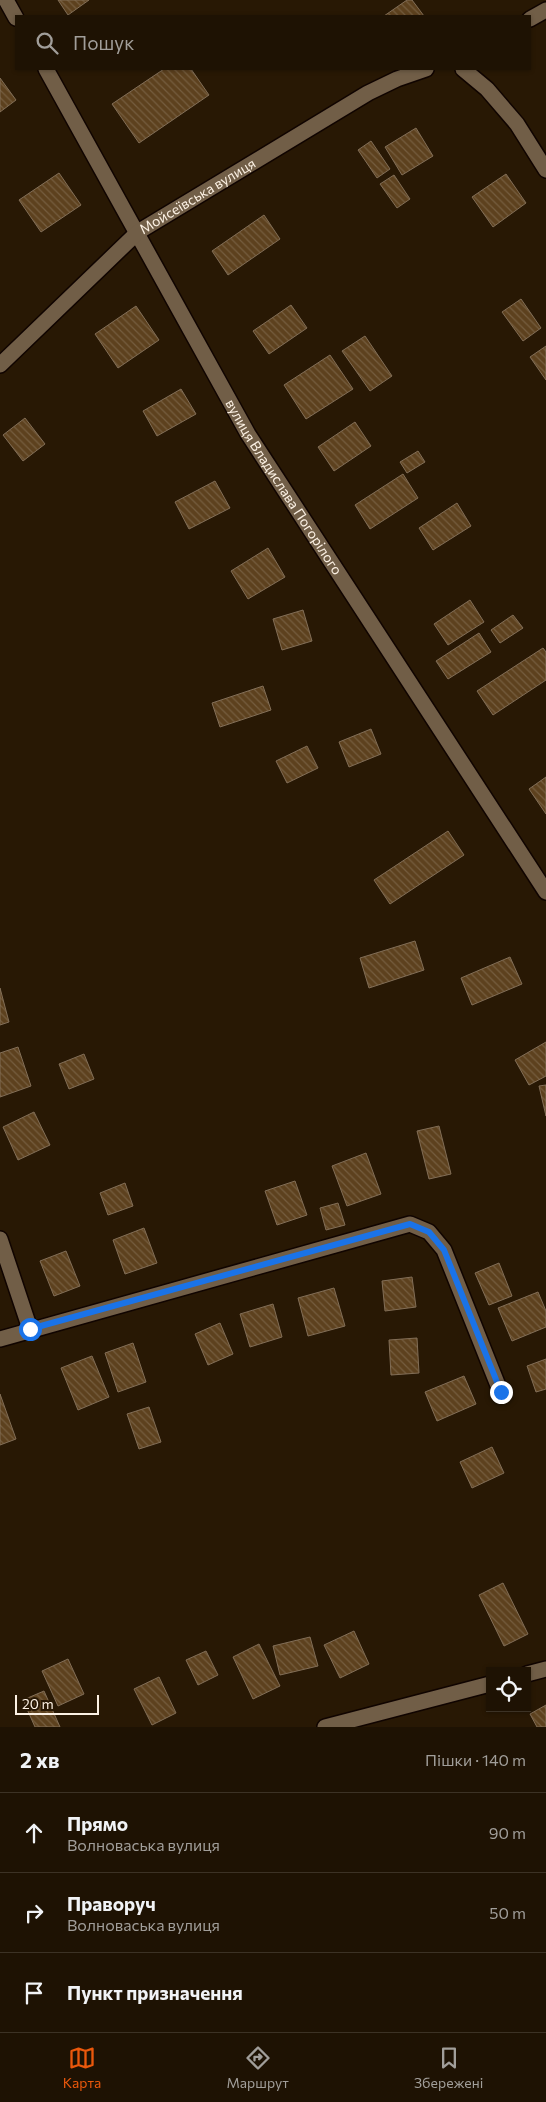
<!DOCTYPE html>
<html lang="uk">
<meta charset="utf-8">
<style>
:root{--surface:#1e1203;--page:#261b0d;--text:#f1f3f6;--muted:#a19e9a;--line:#3c3225;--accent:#ea580c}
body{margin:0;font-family:Commissioner,sans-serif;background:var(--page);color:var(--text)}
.controls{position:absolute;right:15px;bottom:15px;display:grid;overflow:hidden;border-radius:0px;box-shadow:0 1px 4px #0004}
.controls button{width:45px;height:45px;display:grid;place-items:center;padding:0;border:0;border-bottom:1px solid var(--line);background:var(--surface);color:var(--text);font:25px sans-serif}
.scale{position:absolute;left:15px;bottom:12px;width:84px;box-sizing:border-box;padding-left:5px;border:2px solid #fcf1e4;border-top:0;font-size:14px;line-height:18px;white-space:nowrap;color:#fcf1e4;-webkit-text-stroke:4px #281804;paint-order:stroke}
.stop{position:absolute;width:15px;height:15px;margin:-11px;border:4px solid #1a73e8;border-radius:50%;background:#fff}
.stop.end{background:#1a73e8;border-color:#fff;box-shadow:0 1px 5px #0008}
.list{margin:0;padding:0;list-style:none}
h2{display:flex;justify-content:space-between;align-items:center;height:65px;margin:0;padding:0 20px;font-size:21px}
h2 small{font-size:16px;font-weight:400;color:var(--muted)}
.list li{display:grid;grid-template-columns:32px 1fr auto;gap:15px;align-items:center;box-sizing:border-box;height:80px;padding:0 20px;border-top:1px solid var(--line)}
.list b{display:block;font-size:19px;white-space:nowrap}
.list p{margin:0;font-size:16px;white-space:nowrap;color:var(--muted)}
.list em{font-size:16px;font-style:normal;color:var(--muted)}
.icon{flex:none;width:28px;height:28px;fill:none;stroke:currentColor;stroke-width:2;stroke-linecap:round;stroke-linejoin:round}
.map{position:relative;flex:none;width:546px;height:1727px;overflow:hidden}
.search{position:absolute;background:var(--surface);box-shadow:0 1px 4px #0004;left:15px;right:15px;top:15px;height:55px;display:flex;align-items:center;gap:12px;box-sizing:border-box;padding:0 18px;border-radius:0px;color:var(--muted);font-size:19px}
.sheet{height:305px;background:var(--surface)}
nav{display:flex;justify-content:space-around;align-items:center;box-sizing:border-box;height:70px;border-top:1px solid var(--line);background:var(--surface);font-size:14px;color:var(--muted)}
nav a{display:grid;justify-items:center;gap:2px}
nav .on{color:var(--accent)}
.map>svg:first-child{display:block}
.building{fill:url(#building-back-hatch);stroke:#826e57}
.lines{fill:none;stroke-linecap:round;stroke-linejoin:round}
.minor-casing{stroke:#100400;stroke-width:18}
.minor{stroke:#715e47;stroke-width:15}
.route{stroke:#1a73e8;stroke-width:6}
.labels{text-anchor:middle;stroke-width:5;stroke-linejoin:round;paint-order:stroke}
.street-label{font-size:14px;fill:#fcf1e4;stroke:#281804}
</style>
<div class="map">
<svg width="546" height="1727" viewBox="0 0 546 1727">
<defs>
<pattern id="building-back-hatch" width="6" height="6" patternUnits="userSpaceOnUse" patternTransform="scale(1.25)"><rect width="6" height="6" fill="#5d411e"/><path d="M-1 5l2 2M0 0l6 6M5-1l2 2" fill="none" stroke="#755d3f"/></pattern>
</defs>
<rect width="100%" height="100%" fill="#281804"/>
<!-- building -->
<path class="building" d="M58 0H89L68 15Z
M407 0H412L424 16H384Z
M164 69H191L209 95 139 143 112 104Z
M0 78 16 100 0 112Z
M416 128 433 156 402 175 385 147Z
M371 141 390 169 377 178 358 150Z
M59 173 81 205 41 232 19 200Z
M506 174 526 203 493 227 472 197Z
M394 175 410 199 397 208 380 184Z
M264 215 280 239 228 275 212 251Z
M521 299 541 328 523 341 502 312Z
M291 305 307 328 269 354 253 331Z
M136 306 159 340 118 368 95 334Z
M365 336 392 376 370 391 342 351Z
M546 346V380L530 357Z
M330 355 353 389 306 419 284 385Z
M181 389 196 414 157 436 143 411Z
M25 418 45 444 23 461 3 435Z
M355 422 371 446 334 471 318 447Z
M418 451 425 462 407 473 400 462Z
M403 474 418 498 370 529 355 505Z
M215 481 230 508 189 529 175 502Z
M457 503 471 526 433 550 419 528Z
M268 548 285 577 248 599 231 571Z
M470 600 484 622 448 645 434 624Z
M303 610 312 641 282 650 273 619Z
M513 615 523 628 500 643 491 630Z
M479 633 491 652 448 679 436 661Z
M543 648 546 652V680L493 715 477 691Z
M263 686 271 710 220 727 212 703Z
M371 729 381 754 349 767 339 742Z
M307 746 318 768 287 783 276 761Z
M546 777V814L529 789Z
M448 831 464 855 390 904 374 880Z
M415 941 424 970 369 988 360 958Z
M510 957 522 984 472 1005 461 978Z
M0 988 9 1022 0 1025Z
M546 1042V1076L529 1085 515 1060Z
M18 1047 31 1086 0 1097V1053Z
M84 1054 94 1079 69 1089 59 1064Z
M546 1085V1116L539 1086Z
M34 1112 50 1145 18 1160 3 1127Z
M439 1126 451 1174 429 1179 417 1131Z
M366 1153 381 1194 347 1206 332 1166Z
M295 1181 307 1215 277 1225 265 1191Z
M125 1183 133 1206 108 1215 100 1193Z
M338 1203 345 1225 326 1230 320 1208Z
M144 1228 157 1263 125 1274 113 1240Z
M66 1251 80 1286 54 1296 40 1261Z
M499 1263 512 1296 489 1305 475 1273Z
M412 1277 416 1307 385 1311 382 1281Z
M334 1288 345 1326 308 1336 298 1298Z
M538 1292 546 1311V1327L512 1341 498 1308Z
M273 1304 282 1337 250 1347 240 1314Z
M220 1323 233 1354 208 1365 195 1334Z
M417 1338 419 1373 391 1375 389 1340Z
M133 1343 146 1382 118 1392 105 1353Z
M92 1356 109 1397 78 1410 61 1368Z
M546 1359V1389L536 1392 527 1366Z
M464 1376 476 1404 437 1421 425 1392Z
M0 1394 16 1439 0 1445Z
M149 1407 161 1442 139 1449 127 1414Z
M492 1447 504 1473 472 1488 460 1462Z
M503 1583 528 1634 504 1646 479 1595Z
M354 1631 369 1664 340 1678 324 1645Z
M310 1637 318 1666 280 1675 273 1646Z
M259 1644 280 1686 253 1699 233 1657Z
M206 1651 218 1675 198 1685 186 1660Z
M68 1659 84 1694 58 1706 42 1671Z
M159 1677 176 1713 152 1725 134 1689Z
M44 1691 60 1727H35L23 1700Z
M546 1705V1727H537L530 1714Z"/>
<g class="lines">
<!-- minor casing -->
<g class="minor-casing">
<g id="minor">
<path d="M6 0 16 18"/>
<path d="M530 19 546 10"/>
<path id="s1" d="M46 69 248 434 546 892"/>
<path d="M463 69 487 89 517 124 546 170"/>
<path id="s2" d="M0 365 138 232 368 93 397 79 426 69"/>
<path d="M0 1239 30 1329"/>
<path d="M0 1339 410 1224 429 1232 444 1250 501 1393"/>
<path d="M527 1674 546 1669"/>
<path d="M325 1727 490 1684"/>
</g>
</g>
<!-- minor -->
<use href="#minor" class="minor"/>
</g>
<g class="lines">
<!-- route -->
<path class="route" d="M30 1329 410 1224 429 1232 444 1250 501 1392"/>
</g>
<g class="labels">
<!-- street labels -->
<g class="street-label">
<text dy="5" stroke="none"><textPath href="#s2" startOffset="261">Мойсеївська вулиця</textPath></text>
<text dy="5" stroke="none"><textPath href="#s1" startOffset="481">вулиця Владислава Погорілого</textPath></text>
</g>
</g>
</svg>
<div class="controls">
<button><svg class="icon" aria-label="locate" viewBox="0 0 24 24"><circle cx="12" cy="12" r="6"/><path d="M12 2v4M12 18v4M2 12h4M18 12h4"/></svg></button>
</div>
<div class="scale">20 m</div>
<div class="stop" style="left:30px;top:1329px"></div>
<div class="stop end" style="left:501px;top:1392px"></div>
<div class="search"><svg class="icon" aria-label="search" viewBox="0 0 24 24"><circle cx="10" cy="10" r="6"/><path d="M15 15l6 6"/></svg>Пошук</div>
</div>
<section class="sheet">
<h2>2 хв<small>Пішки · 140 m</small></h2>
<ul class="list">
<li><svg class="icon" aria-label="ahead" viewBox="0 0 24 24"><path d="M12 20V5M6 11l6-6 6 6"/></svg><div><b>Прямо</b><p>Волноваська вулиця</p></div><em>90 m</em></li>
<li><svg class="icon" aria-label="right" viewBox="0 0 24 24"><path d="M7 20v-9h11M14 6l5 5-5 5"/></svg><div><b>Праворуч</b><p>Волноваська вулиця</p></div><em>50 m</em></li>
<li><svg class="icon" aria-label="arrive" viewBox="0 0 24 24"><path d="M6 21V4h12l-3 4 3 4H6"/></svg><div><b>Пункт призначення</b></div></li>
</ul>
</section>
<nav>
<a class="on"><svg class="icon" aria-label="map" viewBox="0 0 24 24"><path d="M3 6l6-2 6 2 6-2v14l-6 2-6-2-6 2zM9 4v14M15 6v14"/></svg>Карта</a>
<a><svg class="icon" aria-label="directions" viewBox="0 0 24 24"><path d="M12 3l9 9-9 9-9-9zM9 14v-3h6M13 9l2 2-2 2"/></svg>Маршрут</a>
<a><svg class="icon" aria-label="saved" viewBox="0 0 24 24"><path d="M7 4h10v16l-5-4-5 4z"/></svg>Збережені</a>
</nav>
